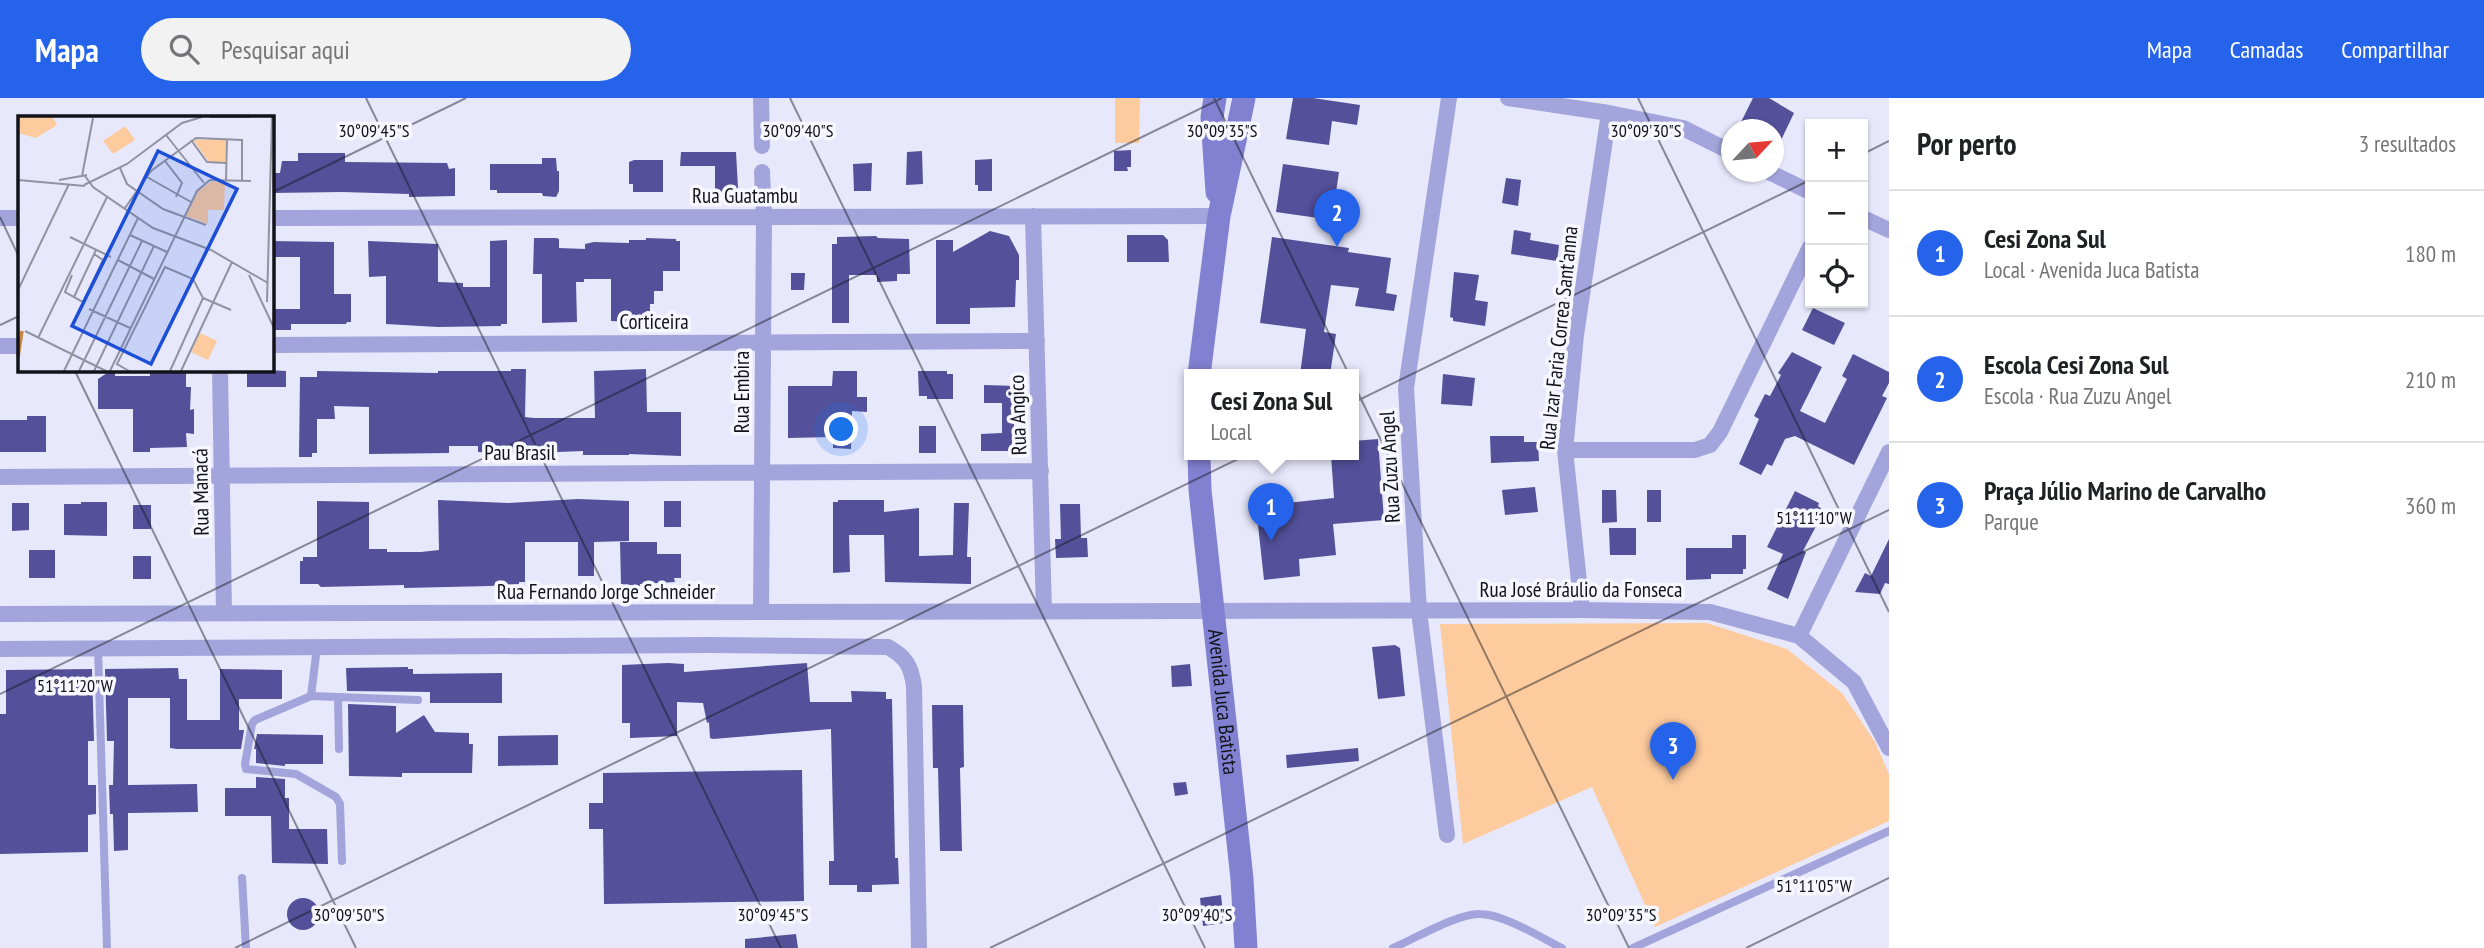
<!DOCTYPE html>
<html lang="pt">
<meta charset="utf-8">
<style>
:root{--surface:#fff;--page:#f2f2f2;--text:#202124;--muted:#757577;--line:#e0e0e0;--accent:#2563eb}
body{margin:0;font-family:"PT Sans Narrow",sans-serif;background:var(--page);color:var(--text)}
.controls{position:absolute;right:21px;top:21px;display:grid;overflow:hidden;border-radius:0px;box-shadow:0 2px 5px #0004}
.controls button{width:63px;height:63px;display:grid;place-items:center;padding:0;border:0;border-bottom:2px solid var(--line);background:var(--surface);color:var(--text);font:35px sans-serif}
.compass{position:absolute;left:1721px;top:21px;width:63px;height:63px;border-radius:50%;background:var(--surface);box-shadow:0 2px 5px #0004;rotate:64deg}
.you{position:absolute;left:842px;top:332px;width:24px;height:24px;margin:-18px;border:5px solid #fff;border-radius:50%;background:#1a73e8;box-shadow:0 0 0 10px #1a73e833}
.badge{display:grid;place-items:center;width:46px;height:46px;border-radius:50%;background:var(--accent);color:#fff;font-size:23px;font-weight:700}
.pin{position:absolute;translate:-50% -58px;filter:drop-shadow(0 2px 4px #0008)}
.pin::after{content:'';position:absolute;top:37px;width:24px;height:21px;background:inherit;clip-path:polygon(0 0,100% 0,50% 100%)}
.popup{position:absolute;left:1184px;top:271px;width:175px;height:91px;box-sizing:border-box;display:grid;place-content:center;border-radius:0px;background:var(--surface);filter:drop-shadow(0 2px 5px #0005);font-size:23px;white-space:nowrap;color:var(--muted)}
.popup b{font-size:26px;color:var(--text)}
.popup::after{content:'';position:absolute;left:50%;top:100%;margin-left:-14px;border:14px solid transparent;border-top-color:var(--surface)}
.list{margin:0;padding:0;list-style:none}
h2{display:flex;justify-content:space-between;align-items:center;height:91px;margin:0;padding:0 28px;font-size:30px}
h2 small{font-size:23px;font-weight:400;color:var(--muted)}
.list li{display:grid;grid-template-columns:46px 1fr auto;gap:21px;align-items:center;box-sizing:border-box;height:126px;padding:0 28px;border-top:2px solid var(--line)}
.list b{display:block;font-size:26px;white-space:nowrap}
.list p{margin:0;font-size:23px;white-space:nowrap;color:var(--muted)}
.list em{font-size:23px;font-style:normal;color:var(--muted)}
.icon{flex:none;width:38px;height:38px;fill:none;stroke:currentColor;stroke-width:2;stroke-linecap:round;stroke-linejoin:round}
.map{position:relative;flex:none;width:1889px;height:850px;overflow:hidden}
header{display:flex;align-items:center;gap:42px;box-sizing:border-box;height:98px;padding:0 35px;background:var(--accent);color:#fff}
header strong{font-size:33px}
nav{display:flex;gap:38px;margin-inline-start:auto;font-size:24px}
.search{width:490px;height:63px;background:var(--page);display:flex;align-items:center;gap:18px;box-sizing:border-box;padding:0 24px;border-radius:38px;color:var(--muted);font-size:26px}
main{display:flex}
aside{flex:1;background:var(--surface)}
.map>svg:first-child{display:block}
.green{fill:#fdcb9e}
.building{fill:#54509a}
.lines{fill:none;stroke-linecap:round;stroke-linejoin:round}
.lane{stroke:#a3a4db;stroke-width:8}
.street{stroke:#a3a4db;stroke-width:16}
.secondary{stroke:#8280d1;stroke-width:23}
.ticks{fill:none;stroke:#121319;stroke-width:2;stroke-opacity:0.45}
.labels{text-anchor:middle;stroke-width:7;stroke-linejoin:round;paint-order:stroke}
.street-label{font-size:21px;fill:#121319;stroke:#f6f7ff}
.inset-river{fill:none;stroke:#c88541;stroke-width:3.5}
.inset-road{fill:none;stroke:#9293a1;stroke-width:2}
.view{fill:#1d4ed8;fill-opacity:0.15;stroke:#1d4ed8;stroke-width:3.5}
.inset-edge{fill:none;stroke:#121319;stroke-width:3.5}
.ticks-label{font-size:18px;text-anchor:middle;fill:#121319;stroke:#f6f7ff;stroke-width:7;stroke-linejoin:round;paint-order:stroke}
</style>
<header>
<strong>Mapa</strong>
<div class="search"><svg class="icon" aria-label="search" viewBox="0 0 24 24"><circle cx="10" cy="10" r="6"/><path d="M15 15l6 6"/></svg>Pesquisar aqui</div>
<nav><a>Mapa</a><a>Camadas</a><a>Compartilhar</a></nav>
</header>
<main>
<div class="map">
<svg width="1889" height="850" viewBox="0 0 1889 850">
<rect width="100%" height="100%" fill="#e7e8fc"/>
<!-- green -->
<path class="green" d="M1115 0H1140L1139 45H1115Z
M1707 525 1787 551 1842 595 1875 644 1889 676V723L1655 829 1592 689 1463 746 1440 526Z"/>
<!-- building -->
<path class="building" d="M1293 0H1313L1360 7 1357 27 1332 23 1329 47 1286 41Z
M1753 0H1769L1794 15 1774 57V32H1756L1741 24Z
M1131 52V69H1127L1128 73H1114V53Z
M922 53 923 86 906 87 907 54Z
M681 54H736L738 90 732 95 715 93V68H680Z
M298 55H345V64L447 65 449 71 455 70V98L409 99V96L342 94 272 95V75H280L282 63H298Z
M542 60H556L557 73H559V93L556 99 543 98 542 95H497V92H490V66H542Z
M992 61V93H978V87H975V62Z
M634 62H663V94H633V86H629V64Z
M872 65 871 93H854L853 66Z
M1283 66 1339 74 1332 122 1276 114Z
M1506 80 1521 82 1518 108 1502 105Z
M1514 132 1531 135 1530 142 1559 147 1557 163 1511 156Z
M990 133 1009 138 1019 157V182H1016L1015 209 970 210V226H936V142H953V154Z
M1127 137H1163L1168 142 1169 164H1127Z
M876 138 878 140 909 141 910 176H897V183L877 184V177H849V225H832V146H837V139Z
M1272 139 1349 150 1348 154 1391 160 1386 195 1397 197 1394 213 1355 208 1359 190 1331 187 1324 234 1336 236 1330 277H1300L1306 231 1260 225Z
M534 140H556L559 141V150L585 151V146L594 144 629 145V142H646V140L676 141V143H680V173H663V193H654V206H650V213H646V225L611 223V181H584V184H576L577 224 542 225V176H533Z
M507 142V226H501V228L438 229 386 226V178L369 179 368 143 438 146V184L463 185V189H490V143Z
M271 143 334 144V196H351V224H347L346 226H291V232H271V211H300V159H271Z
M1454 174 1479 177 1475 202 1488 204 1485 228 1453 223V220L1450 219Z
M791 175H805L804 192H791Z
M1813 210 1845 225 1834 247 1802 232Z
M1792 254 1822 269 1800 313 1825 325 1847 281 1842 278 1853 256 1889 274V285L1882 298 1887 300 1854 367 1795 338 1785 341 1772 368 1767 366 1761 377 1739 366 1759 321 1754 318 1765 296 1770 298 1781 277 1778 275Z
M113 271H115V278H150V271H186V289H191L190 312 194 311V336L186 335 187 349 150 350V354H133V311H98V281Z
M247 271 286 273V289H247Z
M511 271H526L525 319 534 320H595L594 273 646 271 647 314H681V358L629 356V357H583V353L508 356 478 354V348H449V355L369 356V309L334 308 335 321H317V355H312V359H299L300 279H317V273L438 275V273H511Z
M833 273H857V299H867V314L852 313 851 351 833 350V339L788 340V288H832Z
M918 273H947V276H953V301H927V298H919Z
M1443 276 1475 280 1472 308 1441 306Z
M984 287 1018 288V305H1014V343L1012 353H981V336L1002 335V305H984Z
M27 318H46V354H0V322H27Z
M919 328H936V355H919Z
M1490 338H1524V344H1538L1539 363 1491 365Z
M1378 341 1384 422 1333 426 1336 457 1299 461 1300 478 1264 482 1258 427 1261 415 1268 412V407L1334 400 1331 357H1353V343Z
M1535 389 1538 414 1505 417 1502 392Z
M1602 392H1616L1617 424 1602 425Z
M1647 392H1661V424H1647Z
M1795 393 1819 405 1818 408 1824 413 1803 453 1806 454 1788 501 1767 491 1783 456 1767 449Z
M578 401 629 403V443L594 444V478H578V444H525V484H519V486L490 488 404 490V487L321 489 318 486H300V463H303V459H317V403L369 404V451H387V454H421L439 452 438 402 508 405Z
M838 402H884V414L919 410V458L953 457 954 405H969L967 459H971V486L885 484 884 437H849L850 474 833 475V404H838Z
M664 403H681V429H664Z
M81 404H107V438L64 437V406H81Z
M12 405H29V432L12 433Z
M1060 406H1080L1081 440H1087L1088 459 1056 460 1055 441H1061Z
M133 407H151V431H133Z
M1609 430H1636V457H1610Z
M1732 437H1746V471H1743V476H1711V481L1686 482V450H1732Z
M1889 441V486L1885 485 1880 496 1855 494 1865 475 1871 478Z
M620 444H657V456H681V480H674L675 484 640 486V488L621 486Z
M29 452H55V480H29Z
M133 458H151V481H133Z
M1395 547 1400 550 1405 598 1378 601 1372 549Z
M668 565 684 566V574L807 565 810 604H852L851 593 886 594V601H892L895 760H898L899 786 872 787V794H857V787H829V763H834L831 631 713 641 710 640 709 624 707 625 703 605 677 604V638L630 640V625H622V567Z
M1190 566 1192 588 1172 589 1171 568Z
M408 569V571H413V576L502 575V605H430V594L347 593 346 570Z
M178 570 179 581H187V622H220V571L282 572V601H239V632H244L241 651H177L170 650V600H128V687L197 686 198 714 128 715V752L114 753 113 716H110L109 687H113L114 643H107L105 571Z
M92 571 94 643H88V687H96V716L88 717V754L0 756V616H6V572Z
M348 606 396 608V635L424 617 435 634 469 635V646H473L472 675H402V679L349 678Z
M932 607H963L964 669 960 670 962 753H940L938 670H933Z
M257 636 323 637V666H285V668L256 665V651H254Z
M558 637V667L498 668V638Z
M1358 650 1359 663 1287 670 1286 657Z
M802 672 804 803 604 806 603 731H589V705H603V675Z
M256 679 285 681V700H289V731H327L328 766 272 765 271 718H225V690H256Z
M1186 684 1188 696 1175 698 1173 685Z
M1221 797 1224 825 1203 828 1200 800Z
M287 816a16 16 0 1 1 32 0a16 16 0 1 1-32 0Z
M796 836 798 850H745V841Z"/>
<g class="lines">
<!-- lane -->
<path class="lane" d="M317 549 311 598 255 622 252 626 245 666 246 671 296 676 336 699 340 706 342 763
M98 550 107 850
M311 598 418 602
M338 600 339 651
M242 780 246 850
M1393 850C1414 841 1460 814 1481 816 1505 817 1540 839 1562 850
M1633 850 1889 733"/>
<!-- street -->
<path class="street" d="M761 0 762 48
M1508 0 1609 15 1683 30 1731 54
M1769 74 1810 94
M1033 118 1044 514
M0 120H19
M271 120 1219 118
M1863 120 1889 132
M271 247 1037 243
M0 248H19
M220 271 224 515
M1565 352H1695L1710 347 1720 334 1810 149
M0 379 1041 373
M1582 512 1565 352 1576 237 1609 15
M761 514 764 119 762 74
M0 516 1582 512 1710 514 1799 538 1854 584 1889 650
M1799 538 1889 354
M0 551 709 547 888 549C906 559 911 568 914 588L919 850
M1447 737 1419 513 1406 290 1449 0"/>
<!-- secondary -->
<g class="secondary">
<path d="M1215 0 1212 19 1217 94"/>
<path d="M1199 277 1219 118 1244 0"/>
<path id="s1" d="M1199 357 1200 392 1242 781 1246 850"/>
</g>
</g>
<!-- ticks -->
<path class="ticks" d="M366 0 781 850M790 0 1205 850M1214 0 1629 850M1638 0 1889 514M1863 56 1889 43M271 95 466 0M0 119 19 159M0 227 19 218M74 271 356 850M0 596 1222 0M235 850 1810 82M990 850 1889 412M1746 850 1889 780"/>
<g class="labels">
<!-- street labels -->
<g class="street-label">
<text x="745" y="105">Rua Guatambu</text>
<text x="654" y="231">Corticeira</text>
<text transform="translate(1559 240) rotate(-84)" y="7">Rua Izar Faria Correa Sant'anna</text>
<text transform="translate(742 294) rotate(-90)" y="7">Rua Embira</text>
<text transform="translate(1018 317) rotate(-92)" y="7">Rua Angico</text>
<text x="520" y="362">Pau Brasil</text>
<text transform="translate(1390 369) rotate(-93)" y="7">Rua Zuzu Angel</text>
<text transform="translate(201 394) rotate(-91)" y="7">Rua Manacá</text>
<text x="1581" y="499">Rua José Bráulio da Fonseca</text>
<text x="606" y="501">Rua Fernando Jorge Schneider</text>
<text dy="7" stroke="none"><textPath href="#s1" startOffset="248">Avenida Juca Batista</textPath></text>
</g>
</g>
<!-- overview -->
<g transform="translate(18 18)">
<rect width="256" height="256" fill="#e7e8fc"/>
<path d="M0 1H35L39 9 18 22 0 17ZM107 10 117 24 95 38 85 25ZM208 23 207 46H191L175 24ZM207 65 206 94H190V108L168 100 180 75 193 66ZM182 217 199 225 190 244 173 236Z" fill="#fdcb9e"/>
<path class="inset-river" d="M0 241 4 215"/>
<path class="inset-road" d="M192 1H232M148 19 186 67M173 24 189 46 208 47M147 45 164 67 158 81M102 52 109 68 145 93 188 109M64 60 75 2M67 60 75 71 135 112 193 134 250 167M129 61 173 86M0 64 67 70M41 64 69 59M208 64 209 23M66 69 109 48 164 7 184 1M107 92 133 55 178 22 224 24V64M112 119 149 136M52 121 93 141M100 144 136 163M54 159 47 176 65 186 85 144 76 138M231 159 256 212M0 174 51 68M56 181 78 134M249 186 254 1M71 193 112 212M7 215 88 255M20 222 89 81M46 255 120 102M61 255 124 125M76 255 136 130M92 255 179 75 192 64 233 65M111 255 99 248 147 151 175 163 185 182 213 194M152 255 185 182M163 255 214 146"/>
<path class="view" d="M140 35 219 73 133 248 54 210Z"/>
<rect width="256" height="256" class="inset-edge"/>
</g>
<g class="ticks-label">
<text x="374" y="39">30°09'45"S</text>
<text x="798" y="39">30°09'40"S</text>
<text x="1222" y="39">30°09'35"S</text>
<text x="1646" y="39">30°09'30"S</text>
<text x="1814" y="426">51°11'10"W</text>
<text x="75" y="594">51°11'20"W</text>
<text x="1814" y="794">51°11'05"W</text>
<text x="349" y="823">30°09'50"S</text>
<text x="773" y="823">30°09'45"S</text>
<text x="1197" y="823">30°09'40"S</text>
<text x="1621" y="823">30°09'35"S</text>
</g>
</svg>
<div class="controls">
<button>+</button>
<button>−</button>
<button><svg class="icon" aria-label="locate" viewBox="0 0 24 24"><circle cx="12" cy="12" r="6"/><path d="M12 2v4M12 18v4M2 12h4M18 12h4"/></svg></button>
</div>
<svg class="compass" viewBox="-18 -18 36 36"><path d="M0-13l5 13h-10z" fill="#e53935"/><path d="M0 13l5-13h-10z" fill="#757577"/></svg>
<div class="you"></div>
<div class="pin badge" style="left:1271px;top:443px">1</div>
<div class="popup"><b>Cesi Zona Sul</b>Local</div>
<div class="pin badge" style="left:1337px;top:149px">2</div>
<div class="pin badge" style="left:1673px;top:682px">3</div>
</div>
<aside>
<h2>Por perto<small>3 resultados</small></h2>
<ul class="list">
<li><span class="badge">1</span><div><b>Cesi Zona Sul</b><p>Local · Avenida Juca Batista</p></div><em>180 m</em></li>
<li><span class="badge">2</span><div><b>Escola Cesi Zona Sul</b><p>Escola · Rua Zuzu Angel</p></div><em>210 m</em></li>
<li><span class="badge">3</span><div><b>Praça Júlio Marino de Carvalho</b><p>Parque</p></div><em>360 m</em></li>
</ul>
</aside>
</main>
